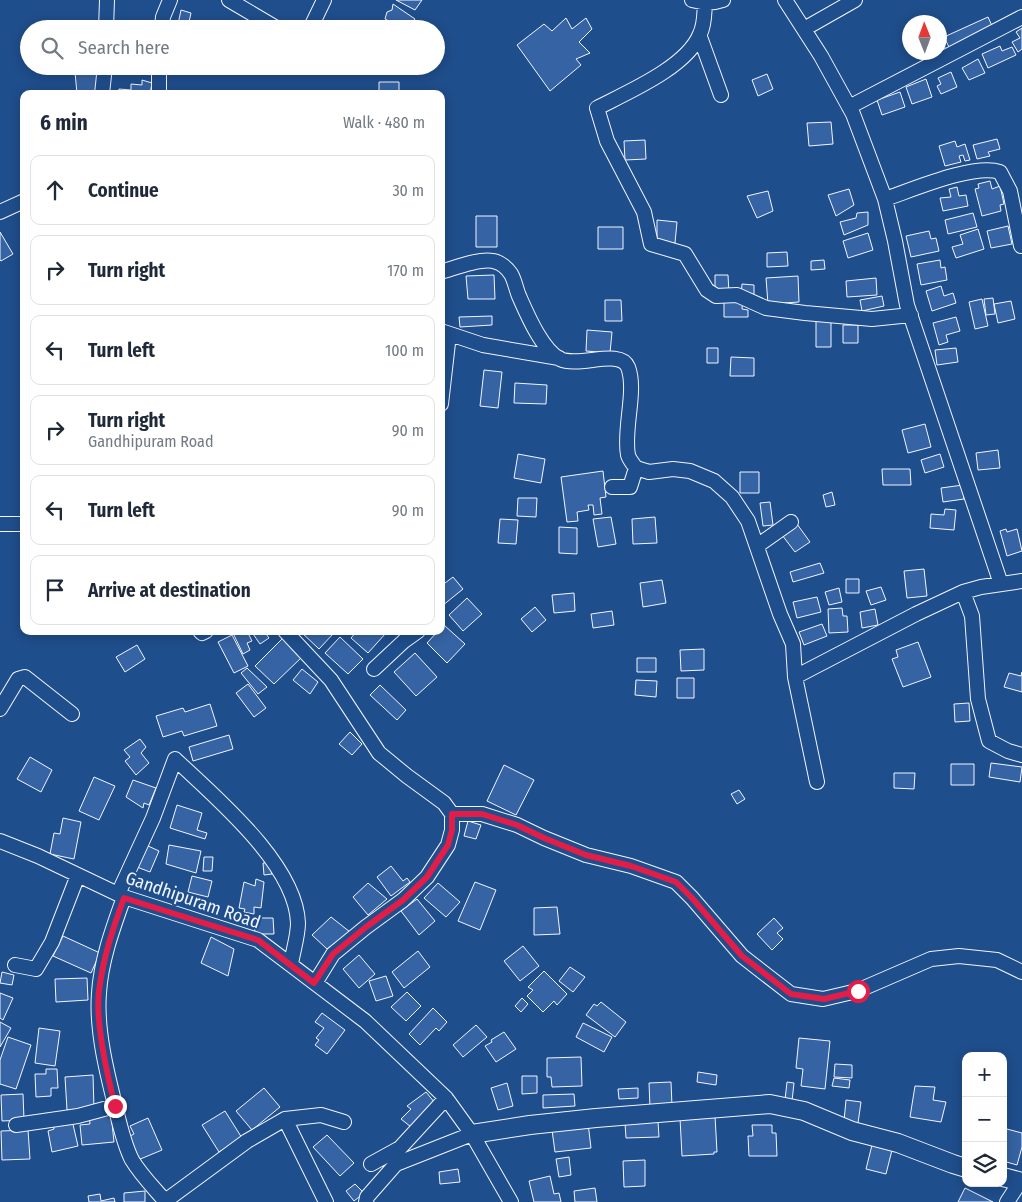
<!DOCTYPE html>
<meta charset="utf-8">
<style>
:root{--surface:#fff;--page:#f2f2f3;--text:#1f2937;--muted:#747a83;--line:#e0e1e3}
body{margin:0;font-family:"Fira Sans Condensed",sans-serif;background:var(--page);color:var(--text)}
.controls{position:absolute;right:15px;bottom:15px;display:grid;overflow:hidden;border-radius:10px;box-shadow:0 2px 12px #0003}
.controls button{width:45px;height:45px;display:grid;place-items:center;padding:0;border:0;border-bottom:1px solid var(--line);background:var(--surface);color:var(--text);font:25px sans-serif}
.compass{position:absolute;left:902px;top:15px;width:45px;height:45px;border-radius:50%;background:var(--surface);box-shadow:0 2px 12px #0003;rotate:359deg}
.stop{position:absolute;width:15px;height:15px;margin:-11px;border:4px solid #e11d48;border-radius:50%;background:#fff}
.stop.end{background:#e11d48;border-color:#fff;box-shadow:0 1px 5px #0008}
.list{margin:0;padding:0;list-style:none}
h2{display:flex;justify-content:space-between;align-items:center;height:65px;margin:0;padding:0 20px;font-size:21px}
h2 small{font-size:16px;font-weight:400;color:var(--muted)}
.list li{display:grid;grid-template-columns:32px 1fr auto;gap:15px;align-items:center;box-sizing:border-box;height:70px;margin:0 10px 10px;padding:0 10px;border:1px solid var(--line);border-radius:10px}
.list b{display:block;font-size:19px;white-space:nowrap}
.list p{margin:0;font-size:16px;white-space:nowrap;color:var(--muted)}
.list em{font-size:16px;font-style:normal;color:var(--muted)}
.icon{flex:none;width:28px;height:28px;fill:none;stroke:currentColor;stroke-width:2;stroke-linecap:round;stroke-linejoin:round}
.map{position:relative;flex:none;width:1022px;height:1202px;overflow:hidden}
.search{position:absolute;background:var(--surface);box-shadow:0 2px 12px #0003;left:20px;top:20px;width:425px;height:55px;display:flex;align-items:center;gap:12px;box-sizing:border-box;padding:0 18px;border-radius:28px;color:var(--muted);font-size:19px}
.panel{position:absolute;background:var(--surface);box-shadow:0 2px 12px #0003;left:20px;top:90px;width:425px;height:545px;border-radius:10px}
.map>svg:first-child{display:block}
.building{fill:#3563a3;stroke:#f2f6ff}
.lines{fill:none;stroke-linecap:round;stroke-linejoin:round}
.minor-casing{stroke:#f2f6ff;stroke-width:16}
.tertiary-casing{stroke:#f2f6ff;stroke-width:20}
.minor{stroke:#1f4e8c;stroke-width:14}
.tertiary{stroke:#1f4e8c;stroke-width:18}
.route{stroke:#e11d48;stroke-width:6}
.labels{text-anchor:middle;stroke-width:4;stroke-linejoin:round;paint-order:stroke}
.street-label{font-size:18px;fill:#f2f6ff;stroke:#1f4e8c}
</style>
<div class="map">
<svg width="1022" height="1202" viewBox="0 0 1022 1202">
<rect width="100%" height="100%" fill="#1f4e8c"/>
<!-- building -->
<path class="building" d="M396 0H422L415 10Z
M393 4 415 19 408 29H404L385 19 387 12 392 10Z
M181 10 191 13 189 22 203 25 202 29H177Z
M988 17 993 28 949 47 944 37Z
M566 18 572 29 586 18 592 29 579 42 590 53 576 59 581 65 550 91 517 45 544 24 552 31Z
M1022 28V49L1018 52 1012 42 1020 38 1016 32Z
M940 36 946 50 922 60 919 52H940Z
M1000 46 1002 51 1012 47 1016 55 988 68 982 54Z
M978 59 985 73 969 80 962 68Z
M98 70 99 94H77L75 72Z
M951 72 957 87 941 94 937 86 941 84 938 78Z
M767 74 773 89 758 96 752 80Z
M926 79 932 97 912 104 906 87Z
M142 80 152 83 150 94H118L119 89 131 90V84L142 85Z
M379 82H399V94H379Z
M900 92 905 107 882 115 877 100Z
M831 122 833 144 809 146 807 123Z
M997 139 1000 149 988 152 990 156 977 159 973 145Z
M645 140 646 159 625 160 624 141Z
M955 141 957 147 965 144 970 160 965 161 963 155 959 156 961 162 945 166 939 146Z
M990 181 992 189 1000 186 1004 204 1000 205 1001 211 982 216 975 189 979 188 978 184Z
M957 187 959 196 966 195 968 206 943 211 940 198 951 197 949 189Z
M849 189 854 205 836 216 828 195Z
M768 191 773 211 757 218 747 196Z
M868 212V225L844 235 840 222 856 218 857 213Z
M973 213 977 227 948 234 945 220Z
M476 216H497V247H476Z
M657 220 677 222 675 243H657Z
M1008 226 1012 244 991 248 987 231Z
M598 227H623V249H598Z
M978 229 984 249 956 258 952 247 963 244 960 235Z
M929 231 931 239 936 238 939 251 911 257 906 236Z
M0 232 13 254 1 261 0 260Z
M868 233 873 250 848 258 843 241Z
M787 252 788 266 767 267V253Z
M824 260 825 269 811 270V261Z
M940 260 941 268 945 267 947 280 921 285 917 264Z
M494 275 495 299H468L466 276Z
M715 275H728L729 293H715Z
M798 276 799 302 768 304 766 278Z
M876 278 877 295 847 297 846 281Z
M742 284 754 285V297L741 296Z
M941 286 944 296 953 293 956 303 932 311 926 291Z
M882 296 884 306 862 311 860 300Z
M724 298H743L742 309 748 310V317H724Z
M993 298 995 314 986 315 984 299Z
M982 299 988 326 975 329 969 302Z
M605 300H621L622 321H605Z
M1011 301 1015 319 998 323 994 304Z
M492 316V325L460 327 459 317Z
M956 317 960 331 946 335 948 342 939 345 933 323Z
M816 321H831V347H816Z
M843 325H858V343H843Z
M587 330 612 332 610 353 586 351Z
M707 348H718V363H707Z
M956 348 958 362 937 365 935 350Z
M731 357 754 358V376H730Z
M484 370 502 372 498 408 480 406Z
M515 383 547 385 546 404 514 403Z
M925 424 931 447 908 453 902 430Z
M998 450 1000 468 978 470 976 453Z
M518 454 545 459 541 483 514 478Z
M940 454 944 467 925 473 921 460Z
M882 469H910L911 485H883Z
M603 471 606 497 600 498 602 514 594 515 593 505H588L589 510 577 512 578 521 567 522 561 477Z
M740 472H759V493H740Z
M963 485 964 499 943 502 941 488Z
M832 492 835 505 826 507 823 495Z
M518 498H537L536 517 517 516Z
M770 502 773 525 763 526 760 503Z
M945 509 956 510 954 530 930 528 931 514 944 515Z
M611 517 616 544 598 547 593 519Z
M655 517 657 543 633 544 632 519Z
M500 519 518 520 516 544 498 543Z
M797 524 810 542 795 552 782 535Z
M559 527 577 528V554L559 553Z
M1006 529 1007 532 1017 529 1022 551 1007 556 1000 531Z
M820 563 824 573 793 582 790 572Z
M924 569 927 596 907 598 904 571Z
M453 577 463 589 442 606 441 586Z
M846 579H859V593H846Z
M662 580 666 603 643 607 640 583Z
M881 587 886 600 871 605 866 591Z
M839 588 842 602 829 605 825 592Z
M574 593 575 611 554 613 552 595Z
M817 597 821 612 797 618 793 602Z
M467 598 482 614 463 631 449 615Z
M535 607 546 620 532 632 521 619Z
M842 608 843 616H847L848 632 829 633 828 609Z
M875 609 878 625 862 628 860 612Z
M612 611 614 625 593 628 591 614Z
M822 624 827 636 804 645 799 632Z
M444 625 465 644 447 663 427 643 438 631H441V628Z
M232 631H247L252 641 247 643 250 650 243 654Z
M251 631H264L269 638 260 644Z
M300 631H331L333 634 319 649Z
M357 631H385L386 633 368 653 351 638Z
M232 635 248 666 234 673 218 642Z
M340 637 363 659 348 674 325 653Z
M283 638 302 657 274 684 255 666Z
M918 642 931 677 903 687 892 659 898 657 896 650Z
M137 645 145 659 125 672 116 657Z
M704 649V670L681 671 680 650Z
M415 653 437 677 416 696 394 672Z
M637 658H656V672H637Z
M247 668 267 687 258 694 241 673Z
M302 669 318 682 310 694 293 680Z
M1022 672V692L1004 687 1009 673 1021 676Z
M677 678H694V698H677Z
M636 680 657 681 656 697 635 695Z
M248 684 266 708 254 717 236 693Z
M380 685 406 710 397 720 370 695Z
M969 703 970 721 955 722 954 704Z
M210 704 217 726 184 736 182 731 163 737 156 716 183 708 185 712Z
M350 732 362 744 352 755 339 744Z
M229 735 233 749 193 761 189 747Z
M140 739 146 747 141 753 149 763 136 775 125 761 130 757 124 750Z
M30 757 52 770 41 792 17 779Z
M991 763 1022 767 1020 782 989 777Z
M951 764H974V785H951Z
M504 765 534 780 516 815 487 801Z
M894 773H915L914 789 894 788Z
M94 777 115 786 99 820 79 811Z
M133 780 156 788 149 805 144 803 143 808 126 797Z
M739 790 745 799 737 804 731 794Z
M177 805 202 813 197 830 207 833 205 839 170 828Z
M63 818 81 822 74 859 50 854 54 833 60 834Z
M468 821 481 825 476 839 464 836Z
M146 845 159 851 150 872 137 867Z
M169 845 201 851 196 873 166 864Z
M204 857H213L212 871H203Z
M270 862 272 874 264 875 263 863Z
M391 866 403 881 407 878 410 882 391 896 377 877Z
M192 876 212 881 208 897 188 892Z
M256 879 264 882 261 908 254 907V914L244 912 245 909 239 908 244 882 255 886Z
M475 882 496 890 480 930 458 921Z
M368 883 387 899 368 915 353 897Z
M438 883 460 902 446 917 424 898Z
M417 899 435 921 419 935 401 911Z
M557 907 560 934 534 935V908Z
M331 917 350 932 327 949 312 935Z
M254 918H273L274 934H255Z
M774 918 783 928 777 933 783 939 772 950 757 934Z
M63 936 100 953 91 973 53 956Z
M211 937 234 949 228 976 201 963Z
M523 946 539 966 520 981 504 961Z
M418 951 430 967 404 988 392 972Z
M359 955 375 974 359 988 343 969Z
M570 967 585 977 573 992 559 981Z
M544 971 567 994 557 1005 554 1001 543 1012 527 996 533 990 528 987Z
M2 972 14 975 12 985 0 983Z
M386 976 393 996 376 1001 369 981Z
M87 978 88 1000 56 1002 55 979Z
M407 992 421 1006 406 1021 391 1007Z
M0 993 13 998 3 1020 0 1018Z
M522 998 528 1004 521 1012 515 1006Z
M601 1002 626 1022 615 1037 586 1015 594 1004 597 1006Z
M433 1008 447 1022 439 1031 436 1028 420 1045 409 1034Z
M322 1013 345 1030 327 1054 315 1045 319 1040 316 1038 324 1028 315 1022Z
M0 1022 11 1028 0 1047Z
M583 1023 612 1037 604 1052 576 1037Z
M476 1025 487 1037 463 1057 453 1045Z
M39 1028 60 1031 55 1066 35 1063Z
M504 1032 516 1049 496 1062 485 1046 492 1042 491 1040Z
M8 1037 31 1045 16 1089 0 1084V1060Z
M799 1038 830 1041 825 1089 801 1086 803 1069 796 1068Z
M581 1057 582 1086 552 1087 551 1077H547V1058Z
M835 1064 852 1065V1078L834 1077Z
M46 1069H57L58 1088H51V1096L36 1097 35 1074H46Z
M698 1072 717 1075 716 1085 697 1082Z
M93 1075 94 1109 67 1110 65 1077Z
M522 1076H537V1093L522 1094Z
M834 1078 850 1080 849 1088 832 1086Z
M671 1082 672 1106 650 1108 649 1083Z
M787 1082 794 1083 792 1101 785 1100Z
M507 1083 513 1106 498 1110 491 1088Z
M915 1086 935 1087 933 1100 946 1102 941 1122 910 1117Z
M264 1088 280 1107 252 1130 236 1111Z
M638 1088V1098L619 1099 618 1089Z
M426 1092 435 1103 411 1127 401 1119 411 1109 407 1106Z
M23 1094 24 1120 2 1121 1 1095Z
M574 1094 575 1106 543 1108V1095Z
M846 1100 861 1102 858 1123 844 1121Z
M225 1111 242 1138 219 1152 202 1125Z
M111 1113 114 1142 82 1145 80 1125 90 1124 89 1115Z
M715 1116 717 1152H714V1154L682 1156 680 1118Z
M148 1118 162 1150 138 1160 128 1137 134 1134 130 1126Z
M72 1120 78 1146 52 1152 48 1131 54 1129 53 1124Z
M658 1122 659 1137 626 1138 625 1123Z
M588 1123 591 1148 555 1152 552 1130Z
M752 1125H772V1133H776L777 1156H749L748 1136H753Z
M1003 1128 1022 1133V1147L1017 1165 1003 1161Z
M28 1130 30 1159 2 1160 1 1131Z
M327 1135 354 1163 340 1176 313 1147Z
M872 1145 892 1150 886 1174 866 1169Z
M569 1157 571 1175 559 1177 556 1159Z
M645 1160V1186L624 1187 623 1161Z
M458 1169 460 1182 440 1184 439 1172Z
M550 1176 554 1194 559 1193 561 1202H534L529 1181Z
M355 1184 364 1193 354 1201 346 1191Z
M595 1188 597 1202H575L574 1191Z
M965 1188 993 1202H958Z
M145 1191V1202H124V1193Z
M100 1194 101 1201 114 1198 115 1202H89L88 1196Z"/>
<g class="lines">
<!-- minor casing -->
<g class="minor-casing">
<path id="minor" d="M229 0 278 29
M692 0C703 3 712 4 723 0
M785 0 821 56 853 114 885 199 895 241 907 305 1001 584
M705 3C704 14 705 24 700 34 687 67 628 92 597 108L607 141 644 212 651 244 685 254 707 290 716 296 737 295 766 308 805 313 872 319 911 315
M106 29 107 0
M162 29 163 17 170 0
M310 29 324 0
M804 29 855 0
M700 37 721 95
M159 66V94
M102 94 105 66
M849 107 1022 17
M885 199C912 190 974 163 1000 172L1010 191 1021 246
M0 212 24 201
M441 272C455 268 479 258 493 261 500 262 507 268 511 274 515 281 516 289 519 296 527 314 542 350 560 359 579 368 620 348 628 367 637 391 623 429 628 455 629 459 633 464 636 468L649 472 673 469 690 471 714 481 732 497 748 521 780 614 793 644 795 677 916 614 963 592 981 587 1022 581
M441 331 483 345 559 358
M441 404 449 334
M612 487H630L636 468
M0 524H24
M757 546 791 522
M963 592 972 616 978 699 989 741 1008 751 1022 755
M200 631 202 633 206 631
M285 631 331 680 379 753 407 776 444 803 452 814V830L448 845 427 877 403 900 366 927 333 954 315 983
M374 669 404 641 418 631
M795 677 817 782
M0 709 18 679 25 677 72 714
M452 814H482L517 825 544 838 586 855 631 866 676 882 692 898 742 956 791 994 823 999 857 991 931 959 959 956 997 960 1022 972
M0 841 38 856 124 897 258 940 365 1021 446 1098 472 1134 511 1202
M118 894 153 818 175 759C215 797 296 864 298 923 298 936 293 951 291 964
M124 897C113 928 101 960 99 993 96 1030 107 1073 116 1109 120 1126 124 1144 132 1160 141 1175 154 1188 165 1201
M15 965 36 969 52 942 78 875
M285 1119 326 1202
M16 1125 78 1116 115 1106
M371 1164 400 1148 446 1098
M164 1202 247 1141 285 1119 321 1115 344 1122
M366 1202 367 1197 396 1164 472 1134
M1007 1202 1020 1182"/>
</g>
<!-- tertiary casing -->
<g class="tertiary-casing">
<path id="tertiary" d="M472 1134 530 1125 596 1118 770 1104 804 1111 852 1131 898 1143 953 1164 966 1168
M1003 1177 1022 1182"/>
</g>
<!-- minor -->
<use href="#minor" class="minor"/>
<!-- tertiary -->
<use href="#tertiary" class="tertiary"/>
</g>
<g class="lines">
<!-- route -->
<path class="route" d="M115 1106C107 1074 95 1023 99 991 103 958 113 928 124 898L258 940 314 983 333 954 366 927 403 900 427 877 448 845 452 830V814H482L517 825 544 838 586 855 631 866 676 882 692 898 742 956 791 994 824 999 858 991"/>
</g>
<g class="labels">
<!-- street labels -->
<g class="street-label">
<text transform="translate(193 900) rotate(19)" y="6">Gandhipuram Road</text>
</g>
</g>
</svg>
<div class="controls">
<button>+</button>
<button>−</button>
<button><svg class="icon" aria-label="layers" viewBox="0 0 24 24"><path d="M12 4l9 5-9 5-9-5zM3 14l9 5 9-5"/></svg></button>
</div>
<svg class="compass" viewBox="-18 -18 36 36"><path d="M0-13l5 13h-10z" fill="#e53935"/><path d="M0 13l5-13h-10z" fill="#747a83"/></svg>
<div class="stop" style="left:858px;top:991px"></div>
<div class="stop end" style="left:115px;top:1106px"></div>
<div class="search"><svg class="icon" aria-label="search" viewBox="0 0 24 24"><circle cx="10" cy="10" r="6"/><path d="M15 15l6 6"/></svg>Search here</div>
<section class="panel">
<h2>6 min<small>Walk · 480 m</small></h2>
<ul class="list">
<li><svg class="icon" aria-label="ahead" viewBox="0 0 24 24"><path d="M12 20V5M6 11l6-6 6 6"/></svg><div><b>Continue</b></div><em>30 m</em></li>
<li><svg class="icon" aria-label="right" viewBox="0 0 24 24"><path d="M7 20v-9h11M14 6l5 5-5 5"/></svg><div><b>Turn right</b></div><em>170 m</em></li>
<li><svg class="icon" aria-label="left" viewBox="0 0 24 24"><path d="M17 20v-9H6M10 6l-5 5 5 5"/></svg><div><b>Turn left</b></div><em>100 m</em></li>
<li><svg class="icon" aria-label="right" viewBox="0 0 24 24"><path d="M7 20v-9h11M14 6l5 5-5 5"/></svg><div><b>Turn right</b><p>Gandhipuram Road</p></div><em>90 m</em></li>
<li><svg class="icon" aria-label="left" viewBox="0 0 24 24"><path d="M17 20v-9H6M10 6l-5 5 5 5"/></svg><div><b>Turn left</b></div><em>90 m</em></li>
<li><svg class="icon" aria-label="arrive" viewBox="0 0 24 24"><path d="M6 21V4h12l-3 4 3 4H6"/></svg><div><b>Arrive at destination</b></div></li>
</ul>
</section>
</div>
